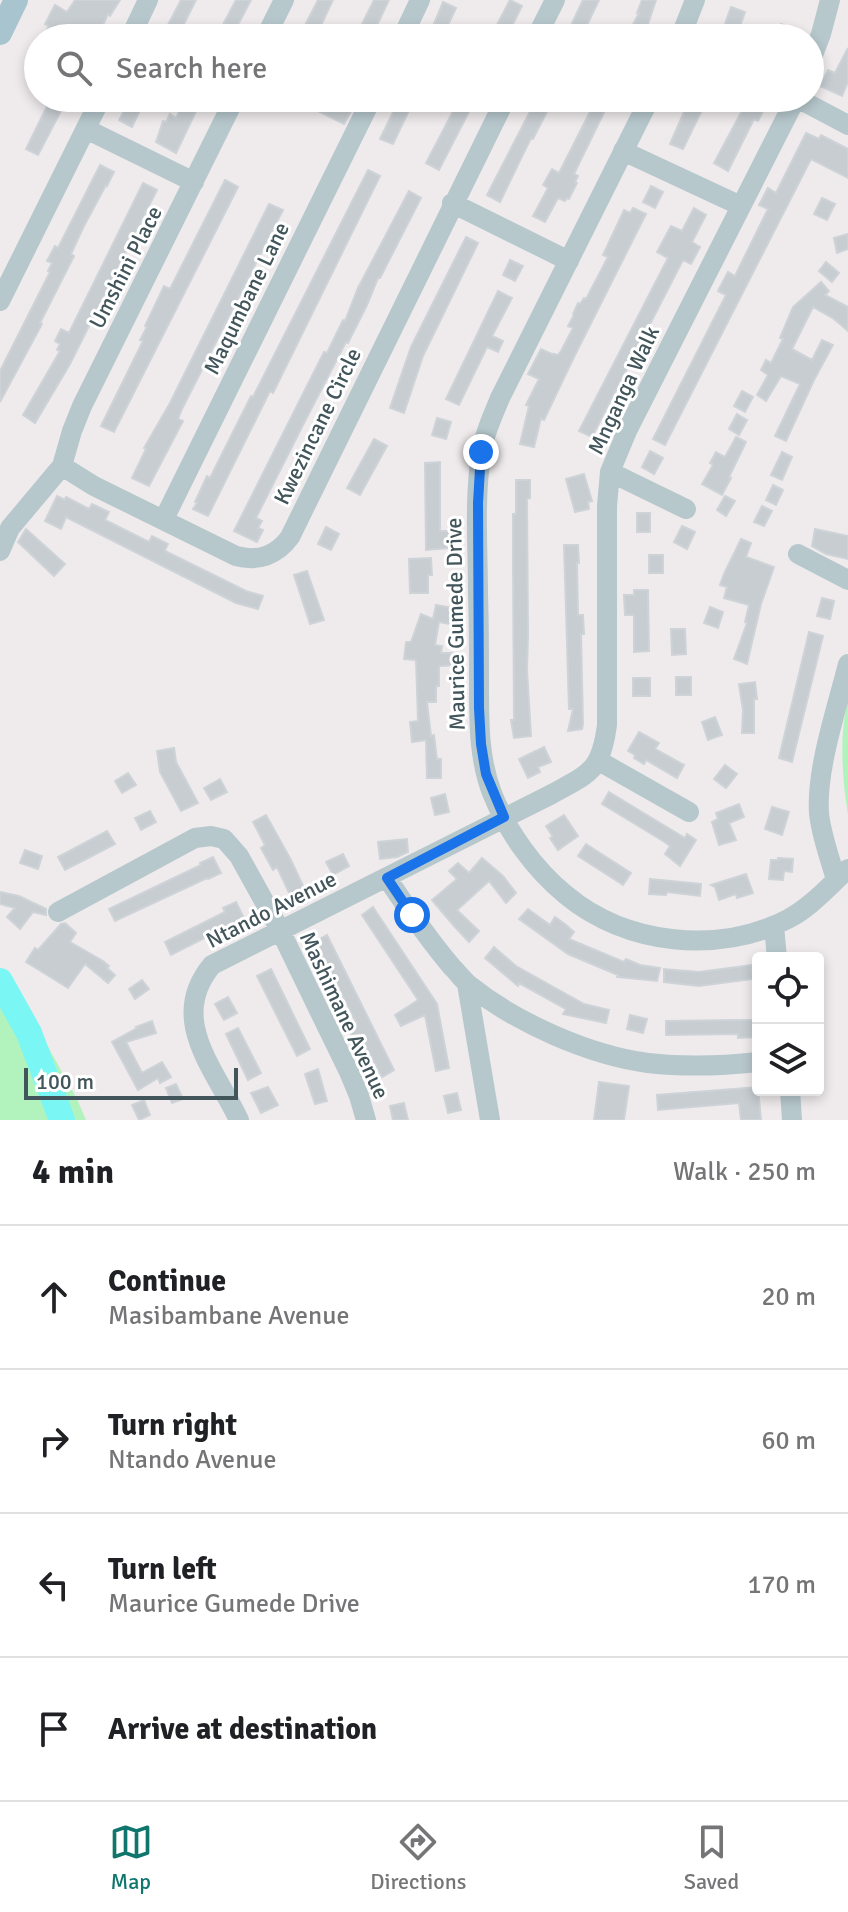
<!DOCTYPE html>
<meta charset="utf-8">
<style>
:root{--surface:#fff;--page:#f6f6f6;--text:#202124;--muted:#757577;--line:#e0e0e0;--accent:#0f766e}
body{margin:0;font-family:Signika,sans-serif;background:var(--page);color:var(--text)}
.controls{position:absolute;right:24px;bottom:24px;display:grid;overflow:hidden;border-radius:8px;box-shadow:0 4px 12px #0003}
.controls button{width:72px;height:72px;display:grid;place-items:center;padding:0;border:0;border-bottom:2px solid var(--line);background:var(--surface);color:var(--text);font:40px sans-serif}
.scale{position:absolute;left:24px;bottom:20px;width:214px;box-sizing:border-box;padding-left:8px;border:4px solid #42555b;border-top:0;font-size:22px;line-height:28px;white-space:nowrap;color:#42555b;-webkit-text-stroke:6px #fff;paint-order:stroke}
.stop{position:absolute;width:24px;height:24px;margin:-18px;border:6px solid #1a73e8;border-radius:50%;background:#fff}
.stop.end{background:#1a73e8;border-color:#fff;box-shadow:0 2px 8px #0008}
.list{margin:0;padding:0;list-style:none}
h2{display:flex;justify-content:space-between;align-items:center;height:104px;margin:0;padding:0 32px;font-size:34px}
h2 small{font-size:26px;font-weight:400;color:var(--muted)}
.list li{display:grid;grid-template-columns:52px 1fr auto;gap:24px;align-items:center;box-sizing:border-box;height:144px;padding:0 32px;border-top:2px solid var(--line)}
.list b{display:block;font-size:30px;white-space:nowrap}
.list p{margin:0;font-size:26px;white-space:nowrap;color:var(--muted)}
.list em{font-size:26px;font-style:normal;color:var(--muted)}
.icon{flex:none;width:44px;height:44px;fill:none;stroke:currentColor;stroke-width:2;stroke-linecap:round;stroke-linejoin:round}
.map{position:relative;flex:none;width:848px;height:1120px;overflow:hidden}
.search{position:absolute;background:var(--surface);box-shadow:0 4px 12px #0003;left:24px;right:24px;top:24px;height:88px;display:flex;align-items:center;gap:20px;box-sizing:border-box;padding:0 28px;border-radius:44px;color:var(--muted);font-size:30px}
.sheet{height:680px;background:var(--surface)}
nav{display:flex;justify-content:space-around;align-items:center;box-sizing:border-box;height:112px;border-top:2px solid var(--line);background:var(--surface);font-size:22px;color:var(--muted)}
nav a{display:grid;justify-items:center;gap:4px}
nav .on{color:var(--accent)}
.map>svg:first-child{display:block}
.green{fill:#b2f3bd}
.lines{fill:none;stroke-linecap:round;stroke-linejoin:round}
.river{stroke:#7af6f4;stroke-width:26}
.building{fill:#c7cdd1;stroke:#ced3d8;stroke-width:2}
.minor{stroke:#b7c8cd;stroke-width:20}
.major{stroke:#a7c4cf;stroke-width:24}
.route{stroke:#1a73e8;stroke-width:10}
.labels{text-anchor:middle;stroke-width:6;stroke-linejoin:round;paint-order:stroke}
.street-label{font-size:22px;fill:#42555b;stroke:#fff}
</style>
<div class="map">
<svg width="848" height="1120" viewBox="0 0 848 1120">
<rect width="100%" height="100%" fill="#efebec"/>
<!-- green -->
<path class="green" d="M848 700V815C842 778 839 736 848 700Z
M0 971 12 982 77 1099 86 1120H0Z"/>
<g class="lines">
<!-- river -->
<path class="river" d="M0 981 29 1033 62 1120"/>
</g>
<!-- building -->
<path class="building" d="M75 0H120L110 16 108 14 97 38 67 25 61 38H42L49 26 45 24 55 5 67 12Z
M181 0H196L177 38H161Z
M236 0H251L231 38H216Z
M318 0H333L315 38H311L301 33Z
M374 0H389L371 38H355Z
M510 0 522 6 506 38H490Z
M583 0H599L581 38H565Z
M642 0H656L647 27 641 38H626L639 13H637Z
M443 2 456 8 442 38H428Z
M731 7 745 12 736 38H720Z
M781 24 794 29 790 38H775Z
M848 48V82L842 96 820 86 828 70 835 73Z
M186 98H194L201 101 176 153 156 142 163 121 166 122 170 114 176 118Z
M325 98H338L354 106 344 124 318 111Z
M400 98H415L393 144 380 139Z
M460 98H476L439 170 426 163Z
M537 98H554L533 139 531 138 500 202 487 195Z
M597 98H611L574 174 578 176 575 182 577 183 569 199 567 198 565 201 558 198 545 222 533 216 548 188 543 185 552 169 559 173Z
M684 98H698L706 102 683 149 670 144 684 112 679 109Z
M727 98H770L758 121 754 119 728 171 714 163 744 107Z
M48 104 61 111 38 155 26 149Z
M128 104 140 110 132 127 119 120Z
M806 133 819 139 821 135 848 149V178L811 159 665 445 653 439 726 295 718 291 728 272 735 276 768 209 759 205 768 188 776 193Z
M100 165 114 172 107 186 106 185 83 228 71 254 74 256 40 323 42 324 0 402V371L50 272 48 271 52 263 47 261 55 246 58 248Z
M368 170 380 176 273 393 270 391 208 516 193 509 197 503 195 502 207 476 210 478 251 396 253 397Z
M225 180 238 187 114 432 101 426 143 341 140 340 147 327 145 326 164 286 170 289Z
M143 183 157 190 70 364 35 423 23 415 60 351 57 350 60 344 55 341 61 329 69 333Z
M651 186 663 192 655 208 643 202Z
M409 191 421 198 380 278H378L367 305 348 343 346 342 304 423 256 518 262 521 258 528 263 530 257 542 234 531 324 352 327 353 343 320 345 321 358 288Z
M822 198 835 204 827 220 814 214Z
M269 204 283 210 182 409 178 419 183 421 149 486 132 478 146 449 144 448 170 403Z
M633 208 646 214 574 357 544 420 541 418 534 447 520 444 529 406 526 405 539 379 528 374 541 349 554 355V354L558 355 561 351 573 328 568 326 574 315 573 314 578 303 580 304 584 298 586 299 608 257 603 255 624 210 630 213Z
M694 208 706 215 692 242 700 247 691 264 683 260 592 437 579 431 668 258 657 252 671 226 682 231Z
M848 234V249L837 253 834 238Z
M466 237 478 243 423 356 404 413 390 408 411 347Z
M510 260 523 266 515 281 503 275Z
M826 262 839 273 832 282 819 271Z
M821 282 829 291 825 295 848 307V331L834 319 813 307 792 349 812 360 822 340 833 345 814 380 786 441 775 436 800 384 781 376 766 401 757 395 768 375 761 370 766 360 771 363 783 339 780 338 793 307Z
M498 291 512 298 492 336 503 341 498 352 487 347 459 405 446 399Z
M742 391 753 397 745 412 734 406Z
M737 414 747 420 739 435 729 429Z
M437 418 451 422 446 439 432 435Z
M736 437 746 442 729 477 731 478 722 495 702 484 713 465 710 463 716 452 725 457Z
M374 439 387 446 360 495 347 488Z
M650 451 663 458 654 474 642 467Z
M782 452 792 457 782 480 771 475Z
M440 462V531H449V548L426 550 425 463Z
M584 474 592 501 588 502 589 509 575 512 566 479Z
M516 480H530V498L527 499 528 635 527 670 531 736 514 738 511 720H514L513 563V514H516Z
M773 485 783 490 776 505 766 500Z
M57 496 65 500 66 497 89 509 92 504 109 512 105 520 149 542 152 536 168 544 165 550 167 552 246 591 263 596 258 609 236 603 66 517 61 529 45 521Z
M725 496 735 501 726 516 717 510Z
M762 506 772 511 764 526 754 522Z
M637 513H650V532H637Z
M682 526 695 532 687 549 674 542Z
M326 527 339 534 331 550 318 544Z
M26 529 65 564 54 576 18 542Z
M815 529 848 536V559L826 554 812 546Z
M741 539 751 543 746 557 774 567 761 604 747 664 734 659 747 623 745 622 749 605 724 598 727 587 720 585 724 574Z
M564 545H578L579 563H577L578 615H583L584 634H581L583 724 582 729 568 731 573 709H569Z
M649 555H663V573H649Z
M431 558 432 575H428V593H410L409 559Z
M307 571 324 620 310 624 294 575Z
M634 590H648L649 651 634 652V615H625L624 595H634Z
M822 598 834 601 830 619 817 616Z
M436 605 454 608 450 624 439 622 435 645 442 646 441 653H459L460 665 439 666V686H436V702H427L431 736 434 735 437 759H441V778H427L426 740 412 742 410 722 418 721 416 660 404 659 406 642H411L421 614 433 619Z
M710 607 723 612 718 628 704 623Z
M671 629H685L686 654 672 655Z
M809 632 823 636 792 762 779 758Z
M676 677H691V695H676Z
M633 678H650V696H633Z
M755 682 757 699H754V733H742L743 710 739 684Z
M715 717 722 735 708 740 702 722Z
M639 732 659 743 655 749 684 765 677 778 646 760 644 764 634 758 635 755 628 751Z
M544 747 551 762 538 767 540 772 528 778 519 759Z
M174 748 176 762 198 803 181 811 160 772 157 751Z
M725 765 737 774 726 788 714 779Z
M128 773 136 785 122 793 115 781Z
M220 779 227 792 211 800 204 788Z
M609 792 685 838 687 834 696 840 680 866 665 854 670 846 663 841 602 804Z
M445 794 449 812 435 815 431 798Z
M739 804 744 817 729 823 736 840 719 845 712 822 718 819 716 813Z
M772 807 789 812 782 835 765 829Z
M150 811 156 822 141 830 135 818Z
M266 815 291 860 305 890 291 897 277 867 273 870 261 848 265 845 253 822Z
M564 815 578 836 558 850 550 838 553 837 546 826Z
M107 831 115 844 65 870 58 857Z
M407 839 408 852 397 857 380 859 378 842Z
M586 844 631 873 623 885 578 856Z
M25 850 42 856 38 869 20 863Z
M343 854 349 866 333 875 326 862Z
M213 857 221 873 208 879 207 878 115 921 109 909 201 865 200 863Z
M482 858 503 876 516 893 506 903 489 881 457 910 479 931 469 942 454 926 432 900 457 879 449 871 458 863 469 873Z
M778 858 793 859 792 872 784 871 783 880 769 879 771 860H778Z
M746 874 753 893 737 898 736 894 719 900 715 887 711 885Z
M650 879 701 884 700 896 667 892 666 895 649 894Z
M0 892 19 896 46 909V915L33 912 20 929 7 917 15 908 0 904Z
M236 902 244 918 171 955 165 942 225 912 223 908Z
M373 907 437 1004 449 1068 436 1071 425 1015 401 1026 395 1015 418 1000 362 915Z
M528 909 550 925 555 917 565 924 574 932 569 939 624 962 626 959 640 965 660 968 657 981 617 977 618 975 568 954 519 919Z
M65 923 76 933 70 942 103 961 109 966 107 968 115 975 108 983 85 964 68 988 26 962 35 948 38 950 61 924Z
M327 935 394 1070 382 1077 366 1047 359 1050 349 1030 357 1024 315 942Z
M494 947 516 966 584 1004 609 1010 606 1023 563 1014 566 1009 519 983 518 986 485 958Z
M751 965 753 979 699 986 664 982V969L699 972Z
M271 969 310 1049 297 1056 257 976Z
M142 980 149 989 135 999 129 989Z
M228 997 237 1013 224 1020 215 1004Z
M630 1015 647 1019 643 1033 627 1029Z
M738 1020H758V1037L738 1038V1034L666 1035V1021Z
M152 1021 156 1033 126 1042 142 1073 162 1062 171 1077 160 1083 158 1078 138 1090 112 1042 137 1028 136 1027Z
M238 1028 261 1073 248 1080 226 1034Z
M318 1069 327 1101 315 1104 305 1074Z
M599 1082 629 1086 624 1120H594Z
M176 1084 183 1099 172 1103 166 1088Z
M268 1087 278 1105 261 1113 251 1093Z
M758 1087 761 1120H741L739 1103 658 1110 657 1095Z
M457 1093 461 1110 448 1113 444 1096Z
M144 1100 150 1115 139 1120 132 1105Z
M404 1103 408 1120H393L390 1106Z"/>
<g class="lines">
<!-- minor -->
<path class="minor" d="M130 38 148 0
M265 38 284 0
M402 38 420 0
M536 38 555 0
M680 38 695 0
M810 63 821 34 830 0
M650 98 500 398C492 417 484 435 481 455 474 501 478 549 478 595 479 623 479 651 479 679 479 717 478 757 492 793 507 831 534 869 566 895 626 945 719 955 788 919 811 907 829 886 848 869
M797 98 848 125
M86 129 194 182
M623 151 741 206
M452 203 569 261
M0 301 101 98
M62 466 94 486 236 556C258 562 277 555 290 537L506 98
M610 472 686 509
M164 519 372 98
M0 551 10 528 62 466 72 431 82 406 235 98
M798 554 848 580
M599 761 689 812
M387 878C407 908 428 939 452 967 458 973 463 980 469 985 515 1022 588 1055 648 1063 683 1067 722 1066 758 1062
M836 880C830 858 821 835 819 813 816 769 837 708 848 664
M58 912 195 838 211 836 224 839 239 856 280 930 349 1072 359 1096 366 1120
M774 926 777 958
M467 984 490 1120
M790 1090 792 1120
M239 1120C215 1069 167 1019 212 965L552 794C590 773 601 771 607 725V506L610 472 627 431 796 98"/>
<!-- major -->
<path class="major" d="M0 33 16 0"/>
</g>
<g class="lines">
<!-- route -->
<path class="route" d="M412 915 387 878 504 817 486 774 481 744 479 708 478 503 481 452"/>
</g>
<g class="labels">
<!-- street labels -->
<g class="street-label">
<text transform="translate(125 267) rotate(-63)" y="8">Umshini Place</text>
<text transform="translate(246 298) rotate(-64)" y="8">Maqumbane Lane</text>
<text transform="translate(623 390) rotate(-65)" y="8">Mnganga Walk</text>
<text transform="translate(317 426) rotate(-64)" y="8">Kwezincane Circle</text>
<text transform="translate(455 624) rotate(-91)" y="8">Maurice Gumede Drive</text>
<text transform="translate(271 909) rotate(-27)" y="8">Ntando Avenue</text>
<text transform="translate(345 1015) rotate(65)" y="8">Mashimane Avenue</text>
</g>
</g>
</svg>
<div class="controls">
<button><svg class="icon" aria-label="locate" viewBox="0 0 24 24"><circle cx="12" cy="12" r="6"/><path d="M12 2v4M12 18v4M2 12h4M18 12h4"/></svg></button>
<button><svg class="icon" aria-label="layers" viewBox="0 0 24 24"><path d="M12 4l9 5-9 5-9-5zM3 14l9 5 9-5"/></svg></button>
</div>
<div class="scale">100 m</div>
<div class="stop" style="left:412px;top:915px"></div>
<div class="stop end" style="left:481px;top:452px"></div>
<div class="search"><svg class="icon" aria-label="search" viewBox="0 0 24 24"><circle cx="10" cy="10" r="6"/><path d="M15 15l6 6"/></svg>Search here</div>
</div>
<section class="sheet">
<h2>4 min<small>Walk · 250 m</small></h2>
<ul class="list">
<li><svg class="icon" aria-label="ahead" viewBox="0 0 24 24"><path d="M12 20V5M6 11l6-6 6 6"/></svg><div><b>Continue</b><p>Masibambane Avenue</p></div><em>20 m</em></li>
<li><svg class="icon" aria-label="right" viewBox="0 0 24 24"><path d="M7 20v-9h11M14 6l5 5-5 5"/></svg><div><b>Turn right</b><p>Ntando Avenue</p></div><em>60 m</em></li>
<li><svg class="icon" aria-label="left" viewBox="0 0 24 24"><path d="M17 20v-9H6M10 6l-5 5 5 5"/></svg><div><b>Turn left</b><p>Maurice Gumede Drive</p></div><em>170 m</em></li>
<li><svg class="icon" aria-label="arrive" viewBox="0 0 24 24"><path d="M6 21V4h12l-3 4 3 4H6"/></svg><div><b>Arrive at destination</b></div></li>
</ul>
</section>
<nav>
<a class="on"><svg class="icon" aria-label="map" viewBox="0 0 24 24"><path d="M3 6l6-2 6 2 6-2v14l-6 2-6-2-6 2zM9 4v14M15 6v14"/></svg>Map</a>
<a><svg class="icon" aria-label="directions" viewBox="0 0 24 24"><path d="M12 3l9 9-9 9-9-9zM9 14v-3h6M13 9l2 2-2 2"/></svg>Directions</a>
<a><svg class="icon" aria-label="saved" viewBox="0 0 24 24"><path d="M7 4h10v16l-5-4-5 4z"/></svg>Saved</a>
</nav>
